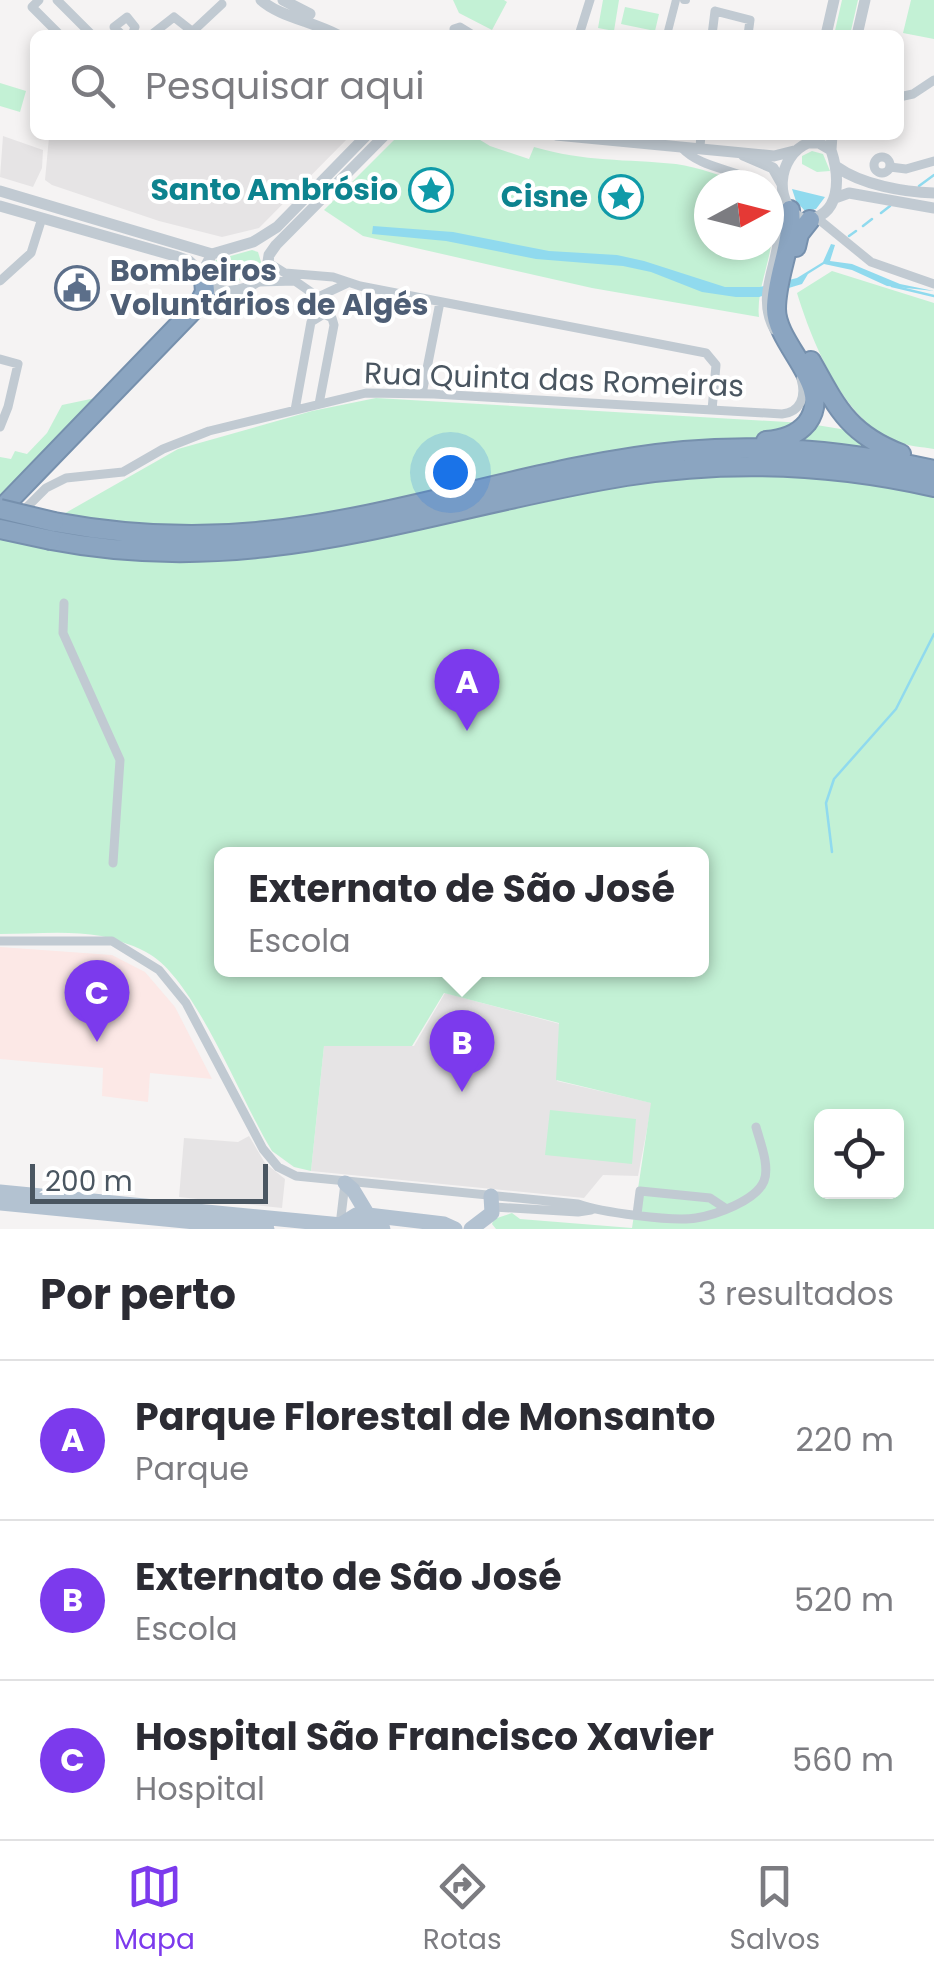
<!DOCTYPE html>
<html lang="pt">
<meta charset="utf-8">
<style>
:root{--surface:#fff;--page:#f7f7f7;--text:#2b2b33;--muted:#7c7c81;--line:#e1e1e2;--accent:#7c3aed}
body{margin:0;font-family:Poppins,sans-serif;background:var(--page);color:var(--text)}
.controls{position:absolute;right:30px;bottom:30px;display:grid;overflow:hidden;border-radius:15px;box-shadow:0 5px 15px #0003}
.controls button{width:90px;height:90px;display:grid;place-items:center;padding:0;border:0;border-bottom:2px solid var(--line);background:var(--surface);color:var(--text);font:50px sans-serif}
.compass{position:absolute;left:694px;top:170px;width:90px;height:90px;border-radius:50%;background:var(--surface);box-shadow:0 5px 15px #0003;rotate:83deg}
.scale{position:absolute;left:30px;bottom:25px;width:238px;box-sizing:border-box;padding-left:10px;border:5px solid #4a5661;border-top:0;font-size:28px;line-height:35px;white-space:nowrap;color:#4a5661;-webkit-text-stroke:8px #fff;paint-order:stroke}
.you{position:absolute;left:450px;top:472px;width:35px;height:35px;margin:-25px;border:8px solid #fff;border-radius:50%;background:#1a73e8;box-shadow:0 0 0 15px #1a73e833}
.badge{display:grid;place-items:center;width:65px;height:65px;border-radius:50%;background:var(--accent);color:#fff;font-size:32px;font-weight:700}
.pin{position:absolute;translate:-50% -82px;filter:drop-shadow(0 2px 5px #0008)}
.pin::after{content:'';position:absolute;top:52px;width:35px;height:30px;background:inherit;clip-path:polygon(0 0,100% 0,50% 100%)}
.popup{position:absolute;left:214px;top:847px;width:495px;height:130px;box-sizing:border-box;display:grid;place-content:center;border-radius:15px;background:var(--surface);filter:drop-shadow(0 2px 8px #0005);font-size:32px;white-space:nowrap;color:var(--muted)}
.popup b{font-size:38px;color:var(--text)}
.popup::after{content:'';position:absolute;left:50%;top:100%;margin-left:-20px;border:20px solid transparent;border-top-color:var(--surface)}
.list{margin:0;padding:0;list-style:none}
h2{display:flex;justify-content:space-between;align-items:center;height:130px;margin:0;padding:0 40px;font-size:42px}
h2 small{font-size:32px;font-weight:400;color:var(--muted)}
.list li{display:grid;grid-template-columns:65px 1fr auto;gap:30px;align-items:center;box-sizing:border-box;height:160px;padding:0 40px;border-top:2px solid var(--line)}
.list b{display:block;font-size:38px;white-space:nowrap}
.list p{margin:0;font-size:32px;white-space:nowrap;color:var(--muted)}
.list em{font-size:32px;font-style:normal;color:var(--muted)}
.icon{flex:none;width:55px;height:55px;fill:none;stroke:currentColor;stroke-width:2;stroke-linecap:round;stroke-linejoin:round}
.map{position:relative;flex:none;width:934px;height:1229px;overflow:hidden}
.search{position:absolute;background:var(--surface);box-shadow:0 5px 15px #0003;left:30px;right:30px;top:30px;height:110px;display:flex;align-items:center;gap:25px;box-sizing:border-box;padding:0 35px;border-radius:15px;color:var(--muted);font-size:38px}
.sheet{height:610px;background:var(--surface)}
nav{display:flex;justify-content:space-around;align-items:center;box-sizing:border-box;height:140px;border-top:2px solid var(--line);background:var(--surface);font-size:28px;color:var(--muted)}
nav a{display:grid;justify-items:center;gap:5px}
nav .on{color:var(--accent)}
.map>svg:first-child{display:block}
.education{fill:#e6e4e5}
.medical{fill:#fce8e6}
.green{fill:#c3f1d5;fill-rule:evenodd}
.water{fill:#90daee}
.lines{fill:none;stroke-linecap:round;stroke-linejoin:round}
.stream{stroke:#90daee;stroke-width:2.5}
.motorway-casing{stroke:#7690ad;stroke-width:22}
.pedestrian{stroke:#c1cad2;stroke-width:8}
.minor{stroke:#c1cad2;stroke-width:9}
.tertiary{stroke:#c1cad2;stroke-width:11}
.primary{stroke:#b3c2d1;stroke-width:15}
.motorway{stroke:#8ba5c1;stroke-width:18}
.motorway-bridge-casing{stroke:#7690ad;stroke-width:22;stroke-linecap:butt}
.motorway-bridge{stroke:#8ba5c1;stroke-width:18}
.labels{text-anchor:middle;stroke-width:8;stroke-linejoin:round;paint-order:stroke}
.culture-label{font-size:30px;font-weight:bold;fill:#0d838f;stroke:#fff;text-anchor:end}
.service-label{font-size:30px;font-weight:bold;fill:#4e5e75;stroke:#fff;text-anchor:start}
.street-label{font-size:30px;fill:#4a5661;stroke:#fff}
</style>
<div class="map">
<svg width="934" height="1229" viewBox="0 0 934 1229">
<rect width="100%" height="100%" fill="#f5f3f3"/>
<!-- education -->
<path class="education" d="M58 135H351L259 228 222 237 159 221 52 185 45 180 49 137Z
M3 136 43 150 42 168 33 187 0 177Z
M445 993 560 1024 557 1081 652 1103 638 1176 603 1175 584 1198 311 1171 324 1046H414Z
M249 1136 265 1163 285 1179 282 1208 179 1197 184 1138 238 1142Z"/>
<!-- medical -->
<path class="medical" d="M0 947 112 955 145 972 175 1007 212 1079 150 1073 148 1102 102 1096 103 1068 0 1059Z"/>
<!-- green -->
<path class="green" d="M453 0H504L507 2 492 30 459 13Z
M603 0H619L614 31 598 28Z
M842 0H858L850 35H834Z
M911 0H934V39L903 33Z
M625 7 659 14 655 31 621 24Z
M0 83 26 91 20 112 0 106Z
M399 135H472L490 146 529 159 534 147C585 162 626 159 676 164 699 167 723 177 746 183L748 185H709V245H769V213C781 244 755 284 759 317L592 288 363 236 324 210Z
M812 151 823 154 830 171 817 172 802 164V156Z
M252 250 258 252 262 265 254 276 225 285 212 279 210 269 216 260Z
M832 271 934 303V449C922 447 907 446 895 441 844 421 812 342 797 293Z
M105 396 0 498V457L11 459 15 451 27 454 47 433 62 405Z
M376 398 804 423 853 431 934 478V1229H496L492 1224 494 1219 512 1213 520 1219 632 1228 651 1103 556 1080 559 1023 444 993 412 1046H324L311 1171 294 1167 272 1151C241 1101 197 984 151 955 137 946 117 940 101 936 69 930 32 934 0 934V518L39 528 178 449 312 411ZM222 854H702V970H222ZM822 1116H896V1192H822Z
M550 1110 636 1119 632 1164 545 1155Z"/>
<!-- water -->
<path class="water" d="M792 189 825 197 816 209 805 211 796 201Z
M373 226 453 232 549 251 617 255 644 261 725 287H760L797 278 823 262 831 244 835 245 830 261 852 264 900 284 934 291 887 286 852 270 824 264 808 274 802 284 759 297H736L702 292 651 272 623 266 536 259 446 241 372 234Z"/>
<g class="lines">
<!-- stream -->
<path class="stream" d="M919 186 934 175
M881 213 890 206
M863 226 872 219
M849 236 856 231
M892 286 934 296
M832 852 826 803 834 779 896 709 934 634"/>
<!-- motorway casing -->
<g class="motorway-casing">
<path id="motorway" d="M796 247 799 234 810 220
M811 361C837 408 849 434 901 454
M766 441C781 440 797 435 807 423 835 386 776 346 776 309 776 275 794 244 790 210
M0 510 199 304 205 292 204 279
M54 522C124 535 195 539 266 531 408 516 542 464 684 451 769 443 852 452 934 470
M51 540C262 581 424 509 626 476 728 460 833 464 934 487"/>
</g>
<!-- pedestrian -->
<path class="pedestrian" d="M684 0H686
M667 35 676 0"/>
<!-- minor -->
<path class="minor" d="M39 0 32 7 60 35
M57 0 92 35
M191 33 222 4
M122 35 114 27 127 17 135 27 132 35
M151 35 174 17 193 32
M457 35 454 29 460 27 473 35
M579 35 590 0
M712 35 715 11 750 20 748 35
M899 97 913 94 934 80
M681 147C702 170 736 168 762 185
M700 147 701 135
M874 165a8 8 0 1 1 16 0a8 8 0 1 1-16 0Z
M890 167 906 169 934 161
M769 193C799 242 748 284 774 330
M817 218 871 262 934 284
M269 263 285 273 333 277 360 286 706 353 716 365 712 410
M0 281 31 253 42 218
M258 282 295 281 318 297 348 283
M0 359 18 364 8 407 0 427
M422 394 440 302
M295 410 311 322 324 314 332 318 334 325 319 404
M20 514 46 488 66 478 123 472 163 449 209 431 366 393 434 394 782 414C801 412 806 396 801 379
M64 603 63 633 120 760 113 863
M0 941H112L159 970 186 1003 263 1149 278 1167 296 1176 578 1204C600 1212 673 1222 696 1218 715 1215 756 1201 764 1181 770 1166 760 1142 756 1127
M494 1207 578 1212 591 1210
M637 1214 640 1191 710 1198 725 1208
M340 1225 345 1183"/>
<!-- tertiary -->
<path class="tertiary" d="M261 0C278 16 314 22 338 35
M283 0 310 14
M826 35 834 0
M857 35 865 0
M367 135 277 227 253 242 212 254 202 273C213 302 247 292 266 275L269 255 276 245 385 135
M556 135 774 156 794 151
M808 143H819L831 150C840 177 842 217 804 220 772 205 777 156 808 143Z
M831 150 832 135
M743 155 773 168 782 184
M837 167C862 185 904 192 934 193
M0 191 212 254
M835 198 849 193 934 208
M0 206 175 256 189 261 202 273"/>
<!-- primary -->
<path class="primary" d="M345 1183 353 1190 368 1215
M0 1192 383 1229
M0 1203 267 1229
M340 1225 356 1215H368L444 1224 455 1229
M471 1229 492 1213 491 1196"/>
<!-- motorway -->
<use href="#motorway" class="motorway"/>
<!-- motorway-bridge casing -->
<g class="motorway-bridge-casing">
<path id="motorway-bridge" d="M0 509 54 522
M0 529 51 540"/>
</g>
<!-- motorway-bridge -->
<use href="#motorway-bridge" class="motorway-bridge"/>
</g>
<!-- icons -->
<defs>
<g id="sight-ring" transform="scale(2.25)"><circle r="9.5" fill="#fff" stroke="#0f9aa8" stroke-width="1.5"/><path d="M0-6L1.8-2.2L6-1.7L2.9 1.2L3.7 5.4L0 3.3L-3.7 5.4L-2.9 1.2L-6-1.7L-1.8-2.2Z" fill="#0f9aa8"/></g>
<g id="civic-ring" transform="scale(2.25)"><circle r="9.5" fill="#fff" stroke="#5c6f8a" stroke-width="1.5"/><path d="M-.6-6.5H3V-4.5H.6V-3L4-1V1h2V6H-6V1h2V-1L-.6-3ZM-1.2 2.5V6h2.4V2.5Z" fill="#5c6f8a"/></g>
</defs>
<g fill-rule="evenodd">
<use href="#sight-ring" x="431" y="190"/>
<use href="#sight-ring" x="621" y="197"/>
<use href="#civic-ring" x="77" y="288"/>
</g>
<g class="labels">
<!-- culture labels -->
<g class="culture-label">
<text x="398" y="200">Santo Ambrósio</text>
<text x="588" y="207">Cisne</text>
</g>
<!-- service labels -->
<g class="service-label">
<text x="110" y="281">Bombeiros<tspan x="110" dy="34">Voluntários de Algés</tspan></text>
</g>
<!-- street labels -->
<g class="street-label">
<text transform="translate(554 380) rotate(2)" y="10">Rua Quinta das Romeiras</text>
</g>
</g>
</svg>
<div class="controls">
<button><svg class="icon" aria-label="locate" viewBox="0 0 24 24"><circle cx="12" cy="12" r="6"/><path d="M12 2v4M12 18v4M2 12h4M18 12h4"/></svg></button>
</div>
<svg class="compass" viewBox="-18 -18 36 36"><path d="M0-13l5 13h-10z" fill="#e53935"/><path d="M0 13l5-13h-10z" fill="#7c7c81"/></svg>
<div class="scale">200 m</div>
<div class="you"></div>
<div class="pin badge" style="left:467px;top:731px">A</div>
<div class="pin badge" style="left:462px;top:1092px">B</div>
<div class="popup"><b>Externato de São José</b>Escola</div>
<div class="pin badge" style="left:97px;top:1042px">C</div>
<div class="search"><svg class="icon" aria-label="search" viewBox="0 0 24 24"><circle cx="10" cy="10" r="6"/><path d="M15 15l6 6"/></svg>Pesquisar aqui</div>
</div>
<section class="sheet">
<h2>Por perto<small>3 resultados</small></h2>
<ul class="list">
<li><span class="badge">A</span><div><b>Parque Florestal de Monsanto</b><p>Parque</p></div><em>220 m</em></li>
<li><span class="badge">B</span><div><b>Externato de São José</b><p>Escola</p></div><em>520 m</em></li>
<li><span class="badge">C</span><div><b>Hospital São Francisco Xavier</b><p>Hospital</p></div><em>560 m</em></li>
</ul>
</section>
<nav>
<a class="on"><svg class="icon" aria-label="map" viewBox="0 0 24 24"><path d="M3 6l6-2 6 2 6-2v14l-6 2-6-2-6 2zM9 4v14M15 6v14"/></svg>Mapa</a>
<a><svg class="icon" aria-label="directions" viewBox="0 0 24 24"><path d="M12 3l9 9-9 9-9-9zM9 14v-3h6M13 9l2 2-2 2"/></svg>Rotas</a>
<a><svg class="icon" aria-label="saved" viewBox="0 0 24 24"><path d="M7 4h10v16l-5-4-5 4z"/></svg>Salvos</a>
</nav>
